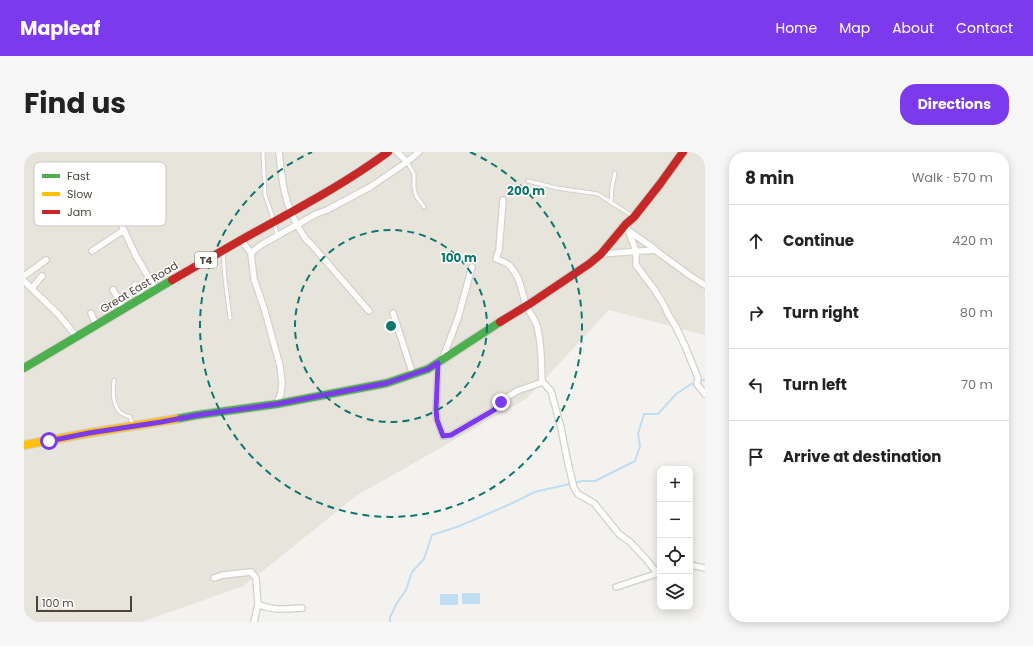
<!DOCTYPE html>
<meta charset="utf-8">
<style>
:root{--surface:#fff;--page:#f6f6f6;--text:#222;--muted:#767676;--line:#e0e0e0;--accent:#7c3aed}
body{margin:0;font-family:Poppins,sans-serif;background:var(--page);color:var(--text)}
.controls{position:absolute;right:12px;bottom:12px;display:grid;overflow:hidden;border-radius:8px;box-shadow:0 2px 10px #0003}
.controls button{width:36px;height:36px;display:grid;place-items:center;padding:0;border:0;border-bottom:1px solid var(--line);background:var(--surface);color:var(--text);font:20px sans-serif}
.scale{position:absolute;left:12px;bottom:10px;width:96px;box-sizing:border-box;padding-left:4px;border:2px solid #4b4439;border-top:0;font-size:11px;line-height:14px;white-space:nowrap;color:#4b4439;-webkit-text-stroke:3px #fff;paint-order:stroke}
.stop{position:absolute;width:12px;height:12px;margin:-9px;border:3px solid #7c3aed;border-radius:50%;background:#fff}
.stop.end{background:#7c3aed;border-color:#fff;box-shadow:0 1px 4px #0008}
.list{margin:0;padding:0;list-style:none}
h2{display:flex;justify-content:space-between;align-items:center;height:52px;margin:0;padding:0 16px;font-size:17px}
h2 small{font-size:13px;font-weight:400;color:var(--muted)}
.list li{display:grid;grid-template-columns:26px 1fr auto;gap:12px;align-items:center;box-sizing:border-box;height:72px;padding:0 16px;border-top:1px solid var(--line)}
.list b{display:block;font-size:15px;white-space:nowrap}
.list em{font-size:13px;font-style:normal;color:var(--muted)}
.icon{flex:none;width:22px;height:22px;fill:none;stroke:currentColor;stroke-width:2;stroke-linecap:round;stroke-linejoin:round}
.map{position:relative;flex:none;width:681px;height:470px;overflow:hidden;border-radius:16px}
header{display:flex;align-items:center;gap:24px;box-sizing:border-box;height:56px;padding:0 20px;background:var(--accent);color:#fff}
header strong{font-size:19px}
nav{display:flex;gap:22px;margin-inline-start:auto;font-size:14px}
.intro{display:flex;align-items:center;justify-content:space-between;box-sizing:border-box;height:96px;padding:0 24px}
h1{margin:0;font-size:28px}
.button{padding:10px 18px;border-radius:16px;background:var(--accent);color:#fff;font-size:14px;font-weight:700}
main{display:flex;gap:24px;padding:0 24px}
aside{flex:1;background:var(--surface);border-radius:16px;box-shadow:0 2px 10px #0003}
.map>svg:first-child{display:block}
.residential{fill:#e7e4dc}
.water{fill:#c0ddf1}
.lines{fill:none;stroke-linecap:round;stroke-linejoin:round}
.stream{stroke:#c0ddf1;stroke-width:2}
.lane-casing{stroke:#d2d0cb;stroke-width:5}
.street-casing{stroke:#d2d0cb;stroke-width:8}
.fast-casing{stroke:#d3cfc5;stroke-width:10}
.slow-casing{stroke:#d3cfc5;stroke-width:10}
.jam-casing{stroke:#d3cfc5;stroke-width:10}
.lane{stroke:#fdfdfc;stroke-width:3}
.street{stroke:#fdfdfc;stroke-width:5.5}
.fast{stroke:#4caf50;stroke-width:8}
.slow{stroke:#ffc107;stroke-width:8}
.jam{stroke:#c62828;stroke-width:8}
.route{stroke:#7c3aed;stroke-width:5}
.ring{fill:none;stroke:#0f766e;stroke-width:2;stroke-dasharray:7 5}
.labels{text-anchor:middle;stroke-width:3;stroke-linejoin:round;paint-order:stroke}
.shield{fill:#fff;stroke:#817c74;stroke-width:1}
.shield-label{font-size:10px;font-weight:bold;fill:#4b4439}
.street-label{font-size:11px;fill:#4b4439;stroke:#fff}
.key{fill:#fff;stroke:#c9c7c4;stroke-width:1}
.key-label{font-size:11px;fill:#4b4439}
.centre{fill:#0f766e;stroke:#fff;stroke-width:2}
.ring-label{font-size:12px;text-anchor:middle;font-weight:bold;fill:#0f766e;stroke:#fff;stroke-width:3;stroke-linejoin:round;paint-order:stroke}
</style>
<header>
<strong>Mapleaf</strong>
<nav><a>Home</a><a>Map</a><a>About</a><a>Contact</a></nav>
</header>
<div class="intro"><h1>Find us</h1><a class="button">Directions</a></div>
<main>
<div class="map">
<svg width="681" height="470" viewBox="0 0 681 470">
<rect width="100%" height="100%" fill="#f4f2ee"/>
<!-- residential -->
<path class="residential" d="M0 0H681V183L585 158 502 247 332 344 220 434 117 470H0Z"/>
<!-- water -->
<path class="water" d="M438 441H456V452H438Z
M416 442H434V453H416Z"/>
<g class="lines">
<!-- stream -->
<path class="stream" d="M366 470V465L373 451 382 438 388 420 400 407 408 383 433 375 482 354 511 340 558 329H571L611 309 616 294 614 282 620 262H634L652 242 667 232H673L681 227"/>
<!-- lane casing -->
<g class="lane-casing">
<path id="lane" d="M239 0 241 43 250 69 253 84
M383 10 390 22V36L392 44 400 55
M504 29 533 36 574 42 610 65
M587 51 588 35 591 21
M199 100 201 127 206 166
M90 228C89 238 88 251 95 259 97 262 103 264 106 265L109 274"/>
</g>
<!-- street casing -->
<g class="street-casing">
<path id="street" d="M255 0C258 29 260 52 276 78 279 84 282 88 287 92L345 159
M373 0 383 10
M84 40 86 44 92 62 99 76 112 104 132 138
M479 48 475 98 472 107C477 109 482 110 486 114 497 126 497 138 502 153 505 160 511 167 513 174 518 192 517 211 518 229L527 239 537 276 543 307 550 336 554 342 570 351 595 382 606 390 622 407 633 421
M602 72 612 99V113L630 137 640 153 644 162 652 175 661 194 674 226 673 232 681 242
M605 79 631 97
M217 88 227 101 237 93 292 62 303 58 346 35 383 10 395 0
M68 99 100 78
M227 101 230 127 240 156 256 214 258 230 257 241 253 252
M577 102 631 98 668 125 681 133
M0 124 22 108
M0 129 34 162 53 185
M111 133 119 146
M8 136 18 124
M89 138 95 147 99 157
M67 161 72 173
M369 161 389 223
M418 208 434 166 448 115
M414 211 412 258 413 268 419 284 427 283 470 258 477 249 493 239 516 231 518 229
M666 413 681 416
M190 426 199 423 227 420 232 426 234 452C248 459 263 457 278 456
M592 435 635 421
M230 470 234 452"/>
</g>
<!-- fast casing -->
<g class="fast-casing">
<path id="fast" d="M0 216 148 128
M152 267 173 263 253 252 363 231 404 217 476 170"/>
</g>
<!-- slow casing -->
<g class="slow-casing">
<path id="slow" d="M0 293 65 281 152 267"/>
</g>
<!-- jam casing -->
<g class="jam-casing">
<path id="jam" d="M148 128C171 115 194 101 217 88 267 60 318 34 364 0
M476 170 507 151 565 112 577 102 602 72 610 65 636 32 659 0"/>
</g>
<!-- lane -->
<use href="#lane" class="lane"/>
<!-- street -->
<use href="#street" class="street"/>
<!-- fast -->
<use href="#fast" class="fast"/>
<!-- slow -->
<use href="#slow" class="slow"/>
<!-- jam -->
<use href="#jam" class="jam"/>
</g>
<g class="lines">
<!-- route -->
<path class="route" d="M25 289 65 281 137 270 174 263 253 252 363 231 404 217 414 211 412 258 413 268 419 284 427 283 470 258 477 250"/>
</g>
<!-- distance rings -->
<g class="ring">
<circle cx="367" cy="174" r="96"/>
<path d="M446 0A191 191 0 1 1 288 0"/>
</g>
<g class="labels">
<!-- shield labels -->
<rect class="shield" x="171" y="100" width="22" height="16" rx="3"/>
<g class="shield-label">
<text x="182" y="112">T4</text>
</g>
<!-- street labels -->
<g class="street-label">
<text transform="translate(115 135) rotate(-31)" y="4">Great East Road</text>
</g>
</g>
<!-- legend -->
<rect x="10" y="10" width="132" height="64" rx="6" class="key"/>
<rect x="18" y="22" width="18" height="4" fill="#4caf50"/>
<rect x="18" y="40" width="18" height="4" fill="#ffc107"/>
<rect x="18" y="58" width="18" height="4" fill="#c62828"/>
<g class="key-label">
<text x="43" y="28">Fast</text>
<text x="43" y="46">Slow</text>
<text x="43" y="64">Jam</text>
</g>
<circle cx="367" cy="174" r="6" class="centre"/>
<g class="ring-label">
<text x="502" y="43">200 m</text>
<text x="435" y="110">100 m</text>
</g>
</svg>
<div class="controls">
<button>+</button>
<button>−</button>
<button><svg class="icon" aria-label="locate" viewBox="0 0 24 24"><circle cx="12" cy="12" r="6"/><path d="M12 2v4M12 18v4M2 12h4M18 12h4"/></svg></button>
<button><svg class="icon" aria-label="layers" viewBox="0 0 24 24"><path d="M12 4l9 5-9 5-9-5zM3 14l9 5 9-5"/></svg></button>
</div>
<div class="scale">100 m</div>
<div class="stop" style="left:25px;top:289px"></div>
<div class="stop end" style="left:477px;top:250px"></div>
</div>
<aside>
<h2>8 min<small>Walk · 570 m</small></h2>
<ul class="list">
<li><svg class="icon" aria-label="ahead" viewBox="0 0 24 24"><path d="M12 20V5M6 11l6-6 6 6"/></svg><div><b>Continue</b></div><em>420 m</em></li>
<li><svg class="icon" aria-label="right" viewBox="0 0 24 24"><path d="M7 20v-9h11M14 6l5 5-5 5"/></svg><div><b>Turn right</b></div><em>80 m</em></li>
<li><svg class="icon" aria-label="left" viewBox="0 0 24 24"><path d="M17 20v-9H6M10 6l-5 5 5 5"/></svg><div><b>Turn left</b></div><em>70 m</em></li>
<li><svg class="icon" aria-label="arrive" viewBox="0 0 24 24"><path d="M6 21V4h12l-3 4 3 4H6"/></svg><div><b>Arrive at destination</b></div></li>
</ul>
</aside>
</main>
